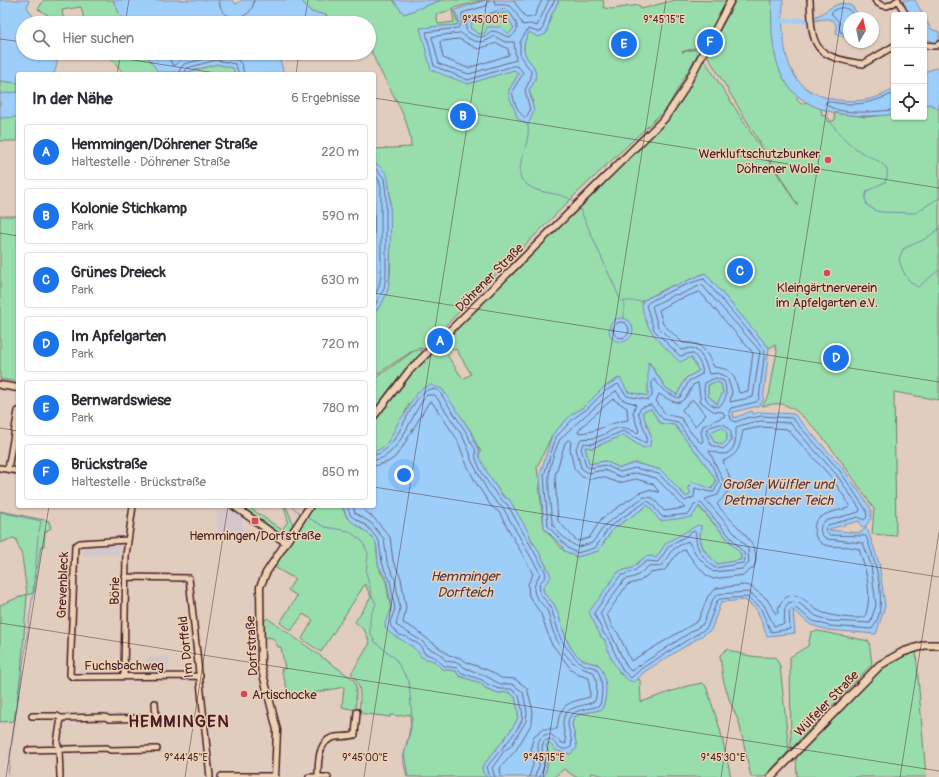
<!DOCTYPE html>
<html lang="de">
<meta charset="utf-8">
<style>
:root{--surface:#fff;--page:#f2f2f3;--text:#2b2b33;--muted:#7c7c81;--line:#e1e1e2;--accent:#1a73e8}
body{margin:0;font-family:Pangolin,sans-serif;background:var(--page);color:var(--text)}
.controls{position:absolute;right:12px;top:12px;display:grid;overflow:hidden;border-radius:4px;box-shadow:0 1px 3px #0004}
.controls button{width:36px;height:36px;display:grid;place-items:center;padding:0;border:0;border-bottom:1px solid var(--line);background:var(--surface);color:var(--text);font:20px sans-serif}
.compass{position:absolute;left:843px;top:12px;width:36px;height:36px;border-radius:50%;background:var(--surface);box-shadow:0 1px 3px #0004;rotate:9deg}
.you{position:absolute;left:404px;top:475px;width:14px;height:14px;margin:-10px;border:3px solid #fff;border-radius:50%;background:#1a73e8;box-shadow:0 0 0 6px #1a73e833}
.badge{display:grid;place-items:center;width:26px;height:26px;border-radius:50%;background:var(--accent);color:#fff;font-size:13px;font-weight:700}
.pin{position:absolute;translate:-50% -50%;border:2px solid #fff;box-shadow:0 1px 4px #0006}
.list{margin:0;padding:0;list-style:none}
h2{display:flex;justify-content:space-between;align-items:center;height:52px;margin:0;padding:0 16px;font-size:17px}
h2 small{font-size:13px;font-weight:400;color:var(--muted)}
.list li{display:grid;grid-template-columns:26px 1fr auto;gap:12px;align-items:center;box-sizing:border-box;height:56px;margin:0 8px 8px;padding:0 8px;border:1px solid var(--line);border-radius:4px}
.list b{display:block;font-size:15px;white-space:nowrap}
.list p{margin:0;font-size:13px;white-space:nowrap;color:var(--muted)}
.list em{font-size:13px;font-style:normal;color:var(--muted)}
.icon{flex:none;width:22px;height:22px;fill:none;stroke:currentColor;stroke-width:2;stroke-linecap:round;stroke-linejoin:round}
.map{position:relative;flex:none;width:939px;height:777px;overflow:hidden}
.search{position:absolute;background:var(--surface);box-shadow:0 1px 3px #0004;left:16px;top:16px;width:360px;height:44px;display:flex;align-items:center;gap:10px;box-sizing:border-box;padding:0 14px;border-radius:22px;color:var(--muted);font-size:15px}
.panel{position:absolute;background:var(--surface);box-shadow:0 1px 3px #0004;left:16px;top:72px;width:360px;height:436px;border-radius:4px}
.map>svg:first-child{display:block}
.built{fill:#d2c7cb}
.green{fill:#97deac;stroke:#707e6c;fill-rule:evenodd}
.water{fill:#9dcefa;stroke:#7c88a7;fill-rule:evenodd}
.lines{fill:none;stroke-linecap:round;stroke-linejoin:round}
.shore{stroke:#6b657e;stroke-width:1}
.stream{stroke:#7c88a7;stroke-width:1}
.canal{stroke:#9dcefa;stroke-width:4.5}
.minor-casing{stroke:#4a1f2b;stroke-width:8}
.tertiary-casing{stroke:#4a1f2b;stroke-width:9}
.secondary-casing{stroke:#4a1f2b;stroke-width:10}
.minor{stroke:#ecd2b3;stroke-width:5}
.tertiary{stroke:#ecd2b3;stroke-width:6}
.secondary{stroke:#ecd2b3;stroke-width:7}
.ticks{fill:none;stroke:#4a1f2b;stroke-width:1;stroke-opacity:0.45}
.poi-dot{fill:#d1495b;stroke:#ecd2b3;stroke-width:1.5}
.labels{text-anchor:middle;stroke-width:3;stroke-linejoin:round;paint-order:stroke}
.poi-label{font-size:13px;fill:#4a1f2b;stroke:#ecd2b3}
.street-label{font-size:13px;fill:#4a1f2b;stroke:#ecd2b3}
.water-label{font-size:14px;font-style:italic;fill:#56394a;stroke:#ecd2b3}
.district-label{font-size:17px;font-weight:bold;letter-spacing:1px;fill:#4a1f2b;stroke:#ecd2b3}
.ticks-label{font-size:10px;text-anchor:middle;fill:#4a1f2b;stroke:#ecd2b3;stroke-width:3;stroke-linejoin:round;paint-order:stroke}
</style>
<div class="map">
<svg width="939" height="777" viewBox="0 0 939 777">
<rect width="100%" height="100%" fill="#e0cdbe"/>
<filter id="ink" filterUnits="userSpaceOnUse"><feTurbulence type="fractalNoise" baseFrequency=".025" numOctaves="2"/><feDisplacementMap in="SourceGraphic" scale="8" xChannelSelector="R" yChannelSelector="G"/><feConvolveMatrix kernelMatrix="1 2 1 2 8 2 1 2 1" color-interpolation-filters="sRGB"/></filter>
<g filter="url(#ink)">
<!-- built -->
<path class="built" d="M232 510 242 517 243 532 218 534 216 511Z
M119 544V554L83 556 82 545Z
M169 657V672L146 673 145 658Z"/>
<!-- green -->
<path class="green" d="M44 0H113L124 23H85L81 7 62 10 64 22 51 23 48 15 38 9Z
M301 0H393L404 14 441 0H485L453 8 457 21H459L457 25 420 28 468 84 514 69 519 73 509 90 533 102 529 90C531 87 534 83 535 79 540 60 513 61 529 32L546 34 551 16 559 0H603L604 8 612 9 639 5 641 9 675 0 726 1 706 41 701 46 682 52 701 48 667 108 576 194 437 334 426 349 417 348 374 376V313C395 292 390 262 390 236 390 222 390 208 390 195 390 184 384 168 374 163V149L411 147C411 113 378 76 369 44 368 38 369 30 369 23H326V15L311 12ZM452 10 454 22 438 24 436 14Z
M736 0H772C772 34 771 73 799 96L796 99 801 104 806 102 821 108 822 116 825 115 829 122 835 120 834 113 867 117 894 114V117H924V105L930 104 939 109V400L894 392 896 536 872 534 874 509C858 485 808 407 781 404 775 403 768 405 762 406L769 395 777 351 775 345 769 348 705 273 678 285 671 286 642 301 691 357 699 371 686 378 677 395 666 388 649 362 648 396 628 392 619 378 603 388 585 406 571 415 552 435 537 467 544 528 563 550 577 557 598 551 613 529 648 505 698 506 741 554V560L717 564C704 550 698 546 701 526L666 543 656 559 645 557 632 568 618 572 601 637 605 640 620 674 635 682 637 679 640 680 641 702 687 686 702 683 706 686 720 729 731 777H609L592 773 588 777H575L564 769 554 777H543C549 768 546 761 548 750L546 747 547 744 549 743 555 749 570 754 577 748 572 724 574 717C583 712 593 712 602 709 609 693 605 679 598 664 594 663 589 663 585 661 565 652 563 623 555 606 551 598 542 596 543 586L549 580 548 569 509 500C502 498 480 464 479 456 479 451 482 455 480 450 477 444 473 440 472 433L442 389 409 404C407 410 388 445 383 448 381 450 377 451 374 452V420L405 378 444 340 451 352 447 355 463 379 471 374 456 349 453 350 447 338 606 182 658 128 681 101 701 58 705 61 798 206 707 55Z
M505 12 514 28 509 34H479L470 28 471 19 483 23 492 16Z
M107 53H145L150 60 188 72 217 64 233 68 235 74H124Z
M0 81 18 83 17 141H0Z
M0 216H18V382L0 379Z
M419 350 425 351 396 380 374 410V379L414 351Z
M715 382 721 383 723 392 718 404 708 396V385Z
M651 409 660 423 675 425C688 444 705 460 716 481L711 489 686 497 661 470 635 463 620 468 605 461 589 464 585 447 592 448 623 435 643 447 651 436 642 412Z
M722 427 727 432V440L723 445 714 442 709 431Z
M239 506H247L282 530 288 521 284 506H286L293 524 287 533 280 535Z
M313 506H342L347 518 364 529 376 542 378 563 381 573 386 581 391 610 385 626 398 638 405 640 410 645 418 649 425 657 434 661 442 669 456 671 459 676 481 683 485 688 499 693 509 692 515 697C516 703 519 710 518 716 517 726 490 756 482 767L483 773 487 777H408L404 754 411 728 410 714 400 716 390 715V717L359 713C360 698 363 684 351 674L370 643 365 631 355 622 371 597 365 584 321 652 302 639 313 620 303 614 291 631 280 623 297 596 288 590 295 579 274 567Z
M0 511 49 521 51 528 45 532 44 546H41L34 593 27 595 21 674 14 721 0 722V605L27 594 22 556 16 539 13 538 0 543Z
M267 618 353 679 356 685V710L342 707 344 687 298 696 288 691 281 669H285L281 647H278L273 638 264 637V622Z
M818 631 869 641 872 664 791 749 790 657 808 646 811 632Z
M727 649C743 656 758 658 775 657L780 666 789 751 764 777H751L739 722 730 702 723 679 720 655Z
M916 652 926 777H797L796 756 878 671 900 657Z"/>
<!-- water -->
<path class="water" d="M0 0H29L27 7 37 23H23V53H55L57 64 54 74H18V83L0 81Z
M113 0H232L236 4 242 0H301L311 12 327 15 326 23H124Z
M393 0H441L404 14Z
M486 0H559L551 16 546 34 538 37 529 32C513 60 540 60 535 79 534 83 531 87 529 90L534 111 528 125 518 119 509 96V90L519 73 514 70 468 84 431 70 420 28 457 25 459 21 455 10ZM505 12 514 28 509 34 501 27H487L485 33 479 34 470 28 472 25 471 20 483 23 492 16Z
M772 0H783C782 23 782 54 794 75 809 100 848 105 874 98 881 96 888 92 894 89V114C859 119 805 116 785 81 771 58 771 26 772 0Z
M900 0H915L923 15H910Z
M843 3 852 6 860 18H849V38L837 35C835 31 837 30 836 26 834 15 819 20 812 21V18C823 15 832 4 843 3Z
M924 17 931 29 939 32V45L924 37Z
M145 53H278L284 74H235L233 68 217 64 188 72H158Z
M939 67V109L930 104 924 105V72Z
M18 92V117L0 118V94Z
M374 163C379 165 384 170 387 175 392 185 391 276 388 289 386 297 380 307 374 313Z
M705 273 769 348 763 401 758 406 733 412 734 418 752 411 753 414 760 412 794 414 843 468 871 509V518L866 526 862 527 859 521 829 529V530L860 533 866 528 868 531 879 563 885 606 876 634 828 630 811 625 793 610 795 633 767 636 757 610 745 600 721 602 711 630 644 672 635 682C621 682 607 653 605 640L601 637 589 612 618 572 632 568 645 557 651 556 656 558 666 543 698 525 701 526C698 547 703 550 717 564L741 560V554L699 506 692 517 660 521 648 505 613 529 598 551 577 557 563 550V547L544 528 540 475 552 435 571 415 585 406 603 388 620 378 628 392 648 396V362L666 388 677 395 686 378 699 371 691 357 680 362C662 344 642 329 642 301L672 286 678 285ZM715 382 721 383 723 392 717 404 708 396V385ZM651 409 660 423 675 425C688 444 705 460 716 481L712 489 693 482 688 487 691 494 686 497 661 470 635 463 620 468 605 461 589 464 585 447 592 448 623 435 643 448 650 446 651 436 642 412ZM722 427 727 433V440L722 445 714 442 710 432Z
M609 330a12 12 0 1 1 24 0a12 12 0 1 1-24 0Z
M431 385 442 389 460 415 474 437V441L479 450V456L489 476 503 497 509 499 529 533 532 543 536 546 551 576 549 580 543 586C542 596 551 598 555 606 563 624 564 650 585 661 590 663 595 663 600 666 607 677 608 696 602 709 593 712 583 712 574 717L572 724 577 748 570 754 557 751 549 743 547 744 546 747 548 750C546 760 549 768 543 777H487L483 773 482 767C490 756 517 726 518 716 519 710 516 703 515 697L509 692 499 693 485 688 481 683 459 676 456 671 442 669 434 661 421 657C415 642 387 637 385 626 384 620 391 615 391 609 391 601 388 589 387 582 385 574 379 570 378 562 377 556 378 547 375 541 369 531 349 522 347 517 345 514 345 510 342 506H374V452C390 446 391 435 399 421 401 418 405 415 407 411 413 399 416 389 431 385Z"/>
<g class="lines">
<!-- shore -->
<path class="shore" d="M219 0C220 24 253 23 254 0
M489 0 486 6 462 13V22L458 28 426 32 434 66 468 80 513 66C517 65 522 69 523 74 520 79 515 85 513 90 511 98 519 115 526 118L530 110 525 90 531 78V71L520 56V42L528 29 538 32 542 31 547 14 555 0
M494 0 495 5C516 3 513 10 523 25L530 24 537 26 549 0
M513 0 526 18 534 17 542 0
M505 9C509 10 518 23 517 28 517 32 513 35 511 37 505 38 500 31 491 31 483 40 475 38 466 30V25L470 16 482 18 491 13Z
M461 33C472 42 482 46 494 36L505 42H514L516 60 469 74 439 64 432 37Z
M849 34 840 32 839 22 831 13C841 4 849 7 856 18
M459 39 478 49 497 43 508 49 509 55 468 68 443 58 440 42Z
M164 53 174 66 183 58 201 53
M179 74 180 69 184 64 215 56 238 60 242 65 244 74
M184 74 187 68 216 60 235 64 239 74
M894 93C871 104 852 107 827 101L825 103C838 117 877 111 894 110
M374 167 384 178 386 195V275L384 289 374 307
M374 174 379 180 381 188V275L379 287 374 297
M374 184V281
M704 279 765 350 759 399 756 402 731 408 729 412 731 419 735 422 749 417 753 418 761 416 792 418 840 471 866 510 867 517 864 520 858 517 828 525 826 527 825 531 829 535 866 536C875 561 890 606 872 629L829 626 813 621 794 607 789 611 790 629 771 632 760 607 747 597 720 599 717 601 707 628 642 668 631 678 623 671 608 638 604 634 594 613 620 576 634 571 647 561 658 562 669 546 694 531 696 533C694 547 704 559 715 568L743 563 745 560 744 553 701 503 695 504 689 514 662 517 651 503 647 501 610 526 595 548 577 553 568 548 548 526 544 475 556 437 574 418 587 409 605 391 618 384 627 396 648 400 652 396V381L654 379 664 391 678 398 681 396 689 381 702 374C704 369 698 357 693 354 689 352 684 356 680 356L654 330 646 305C652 298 693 281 704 279Z
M702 285 760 351 753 397 730 402 732 391 727 377 717 373 709 374C707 366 701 349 691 348 688 348 684 350 681 350L658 327 652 306 674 295 681 294Z
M700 292 753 353 748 391 739 393C734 375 734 369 714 367 706 351 702 341 683 343L663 324 659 310 675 301Z
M613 330a8 8 0 1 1 16 0a8 8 0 1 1-16 0Z
M716 378 724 381C727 389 728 403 717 407 706 404 702 394 705 383Z
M698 383 701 402 713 411 723 412 725 416 703 426 701 432 703 441 701 443 692 434 681 418 665 414 656 401 659 394C680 406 681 407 693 385Z
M616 391 623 400 636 404 633 413 639 432 637 433C614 420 614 434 593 438 589 439 585 438 581 439L576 448 581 468 588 473 604 470 621 477 636 473 656 478 685 508 664 511 653 498 644 497 607 523 592 543 578 547C569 543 558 533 553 525 551 521 548 483 549 476 549 466 555 451 559 441 563 434 608 395 616 391Z
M613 399 627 408 628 420C610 422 596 433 578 433 578 428 607 404 613 399Z
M693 400 706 415 695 426 682 410Z
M651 405 663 419 678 422 688 437 711 463 719 481 714 492H710L695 488 694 497 685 501 659 474 635 468 620 472 605 465 590 468 586 466 581 448 584 443 592 444 623 431 646 443 647 437 638 412 641 408Z
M761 421 790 423 836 474 860 509 859 512 825 521C818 526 819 535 827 539L863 543 871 565 876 605 870 623 830 621 816 616 799 603 794 602 788 603 785 608 784 624 774 626 764 605 749 592 718 594 713 599 703 624 631 671 627 667 612 636 608 630 600 613 624 580 637 576 649 566C667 570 663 558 674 549 678 546 684 543 688 541L697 556 713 572 742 569 749 563 748 549 705 499 718 495 724 482 709 451C714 451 717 454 722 454 737 454 736 436 736 427L749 423Z
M720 424 725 425 731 432V442L723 449 711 445 706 433 708 428Z
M762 427 787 429 831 477 850 505 849 508C836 511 809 514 815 534 816 539 820 543 825 545 836 548 848 545 859 549 866 570 873 595 865 617 856 620 828 616 819 611 808 606 801 590 787 597 780 601 778 607 778 613L776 614 767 599 750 586 744 585 717 588 708 596 698 621 631 661 618 633 612 627 607 614 627 585 640 581 650 573 664 571 677 554 685 549 693 561 706 575 713 579 744 575 754 567C765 544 728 521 717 504 724 496 734 487 729 476 728 471 724 466 723 461 740 453 739 448 743 431Z
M569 440 571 442 570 449 574 468 582 477 590 479 603 477 619 483 636 479 653 484 659 492 648 490 639 493 602 518 589 538 579 541 576 540 558 521 555 476 565 443Z
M374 455C403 452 412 376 439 391L468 435C469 442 475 446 476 452 476 454 475 456 476 458 478 469 497 499 507 504L545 571 546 576 539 584 540 594 551 607 560 637 565 646 578 661 585 665 596 668C603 677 603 694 600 705 589 711 567 707 568 725 569 733 573 740 571 747 562 753 557 745 551 739L544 741 542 747 544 766 540 777
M374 460C400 459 411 412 427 395H435L463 437 470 453 471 460 487 490 496 502 503 508 540 573C538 579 534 583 534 590 535 599 542 603 547 610 550 616 550 625 553 631 561 651 570 666 593 672 598 679 597 694 595 701 583 708 562 704 563 725 563 731 566 737 566 744L562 743 550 734C532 735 540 754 539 765 539 769 535 772 535 777
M374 466 388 462 394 458 402 448 429 402H432L457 439 466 463 476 483 491 506 499 512 533 574 528 584 529 596 541 614 551 643 571 669 579 675 589 678 590 697C567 703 560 703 557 729H543L534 736 531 747 533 765 529 777
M347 506 351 516 367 526 379 541 382 562 385 571 390 580 395 609 390 622 391 627 400 635 407 637 421 646 424 653 436 658 444 666 457 668 462 673 482 680 487 684 499 689H511L519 695C520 702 524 713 522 720 516 735 497 753 487 767L490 777
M353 506 355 513 371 523 384 539 387 562 395 579 400 609 396 625 423 642 428 648 439 653 446 661 459 663 465 668 484 675 500 684H512L523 692 527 712 526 721 511 746 504 751 492 768 495 777
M359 506 375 519 390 537 393 561 401 578 406 608 403 623 413 628 449 655 461 658 468 663 488 670 501 678 515 679 527 688 533 711 532 723 516 750 500 768 501 777"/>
<!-- stream -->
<path class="stream" d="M825 109C832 130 849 146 868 156 874 159 882 162 886 168 889 173 887 177 885 182L867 191 865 198 867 205 876 211 882 212 915 213 939 198
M528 125C531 144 516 161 521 179 539 199 558 188 576 203
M579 207 621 301H642
M939 229 925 239 903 249 899 259C901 269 908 283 918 287L939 270
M624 302V319
M291 506 301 514
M0 512 41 521 39 532
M305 516 325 527 349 531 362 541 368 553 366 572 372 596 376 604 370 618V632L375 642 394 657 409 681 412 719 403 760 407 777
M8 774C17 695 33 616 38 536"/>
<!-- canal -->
<path class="canal" d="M778 21 812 20"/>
<!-- minor casing -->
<g class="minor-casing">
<path id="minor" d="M810 0C812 47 812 56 863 64L894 46
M875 0C883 10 890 6 898 0
M898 1 906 15
M924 45 936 46 939 44
M0 468 18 471
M8 469 18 411
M127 540 80 543 75 546 70 675 73 677 200 676
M125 577 189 578 210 777
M124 676 126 555 133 506
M32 716H57L61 718
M28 750 107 748 110 750 157 749
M60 777 59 748 57 743 61 718 105 717 109 719 156 718 155 703
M309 777H328
M318 777C318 762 318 739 336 737 342 736 349 737 355 735L357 712"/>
</g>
<!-- tertiary casing -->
<g class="tertiary-casing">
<path id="tertiary" d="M0 385 18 388
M374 416 409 371 665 118 682 93 731 0
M234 506 285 542
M275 777 277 730 261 666 260 587 266 573 310 506"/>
</g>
<!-- secondary casing -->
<g class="secondary-casing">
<path id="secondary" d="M222 777H271
M771 777 880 665 903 652 925 645H939"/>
</g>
<!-- minor -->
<use href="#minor" class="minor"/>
<!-- tertiary -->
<use href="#tertiary" class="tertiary"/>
<!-- secondary -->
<use href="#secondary" class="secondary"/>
</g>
</g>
<!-- ticks -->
<path class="ticks" d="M125 23 129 0M304 23 308 0M0 39 23 42M89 53 222 74M117 74 121 53M296 74 299 53M374 98 939 188M0 233 18 236M374 293 939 382M0 428 18 431M374 487 939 577M0 623 939 771M6 777 49 506M185 777 228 506M364 777 487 0M543 777 666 0M721 777 844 0M900 777 939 532"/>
<!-- markers -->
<g class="poi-dot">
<circle cx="828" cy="160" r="4"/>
<circle cx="827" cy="273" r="4"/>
<rect x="251" y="517" width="8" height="8" rx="2"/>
<circle cx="244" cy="694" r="4"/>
</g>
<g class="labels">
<!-- poi labels -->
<g class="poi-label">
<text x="820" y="158" text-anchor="end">Werkluftschutzbunker<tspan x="820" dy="15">Döhrener Wolle</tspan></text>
<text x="827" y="292">Kleingärtnerverein<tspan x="827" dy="15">im Apfelgarten e.V.</tspan></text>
<text x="255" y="540">Hemmingen/Dorfstraße</text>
<text x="252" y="699" text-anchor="start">Artischocke</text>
</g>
<!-- street labels -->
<g class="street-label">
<text transform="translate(489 277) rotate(-45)" y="5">Döhrener Straße</text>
<text transform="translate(62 585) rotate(-88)" y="5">Grevenbleck</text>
<text transform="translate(114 591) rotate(-89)" y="5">Börie</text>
<text transform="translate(251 646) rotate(-93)" y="5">Dorfstraße</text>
<text transform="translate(185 647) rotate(-96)" y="5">Im Dorffeld</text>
<text x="124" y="670">Fuchsbachweg</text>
<text transform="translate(826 703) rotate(-46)" y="5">Wülfeler Straße</text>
</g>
<!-- water labels -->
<g class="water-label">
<text x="778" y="489">Großer Wülfler und<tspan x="778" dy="16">Detmarscher Teich</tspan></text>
<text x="465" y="581">Hemminger<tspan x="465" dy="16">Dorfteich</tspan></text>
</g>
<!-- district labels -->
<g class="district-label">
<text x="179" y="727">HEMMINGEN</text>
</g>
</g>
<g class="ticks-label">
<text x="485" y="23">9°45'00"E</text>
<text x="664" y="23">9°45'15"E</text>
<text x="186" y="761">9°44'45"E</text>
<text x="365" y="761">9°45'00"E</text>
<text x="544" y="761">9°45'15"E</text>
<text x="723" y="761">9°45'30"E</text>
</g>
</svg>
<div class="controls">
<button>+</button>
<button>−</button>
<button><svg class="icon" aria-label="locate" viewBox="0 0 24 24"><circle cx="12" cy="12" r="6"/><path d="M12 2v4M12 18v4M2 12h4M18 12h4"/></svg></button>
</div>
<svg class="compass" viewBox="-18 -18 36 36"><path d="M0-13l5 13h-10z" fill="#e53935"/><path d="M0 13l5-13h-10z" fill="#7c7c81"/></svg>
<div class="you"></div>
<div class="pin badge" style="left:440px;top:341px">A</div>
<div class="pin badge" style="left:463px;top:116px">B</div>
<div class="pin badge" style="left:740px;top:271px">C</div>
<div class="pin badge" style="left:836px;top:358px">D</div>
<div class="pin badge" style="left:624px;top:44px">E</div>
<div class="pin badge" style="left:710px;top:42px">F</div>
<div class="search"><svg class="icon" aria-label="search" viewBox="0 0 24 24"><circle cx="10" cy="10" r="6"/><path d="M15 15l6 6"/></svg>Hier suchen</div>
<section class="panel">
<h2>In der Nähe<small>6 Ergebnisse</small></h2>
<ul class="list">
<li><span class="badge">A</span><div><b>Hemmingen/Döhrener Straße</b><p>Haltestelle · Döhrener Straße</p></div><em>220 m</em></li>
<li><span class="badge">B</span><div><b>Kolonie Stichkamp</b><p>Park</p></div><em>590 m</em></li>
<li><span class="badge">C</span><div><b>Grünes Dreieck</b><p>Park</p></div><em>630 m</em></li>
<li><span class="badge">D</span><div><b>Im Apfelgarten</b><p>Park</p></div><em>720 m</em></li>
<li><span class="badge">E</span><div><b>Bernwardswiese</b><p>Park</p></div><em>780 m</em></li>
<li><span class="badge">F</span><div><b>Brückstraße</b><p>Haltestelle · Brückstraße</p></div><em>850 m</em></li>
</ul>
</section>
</div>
